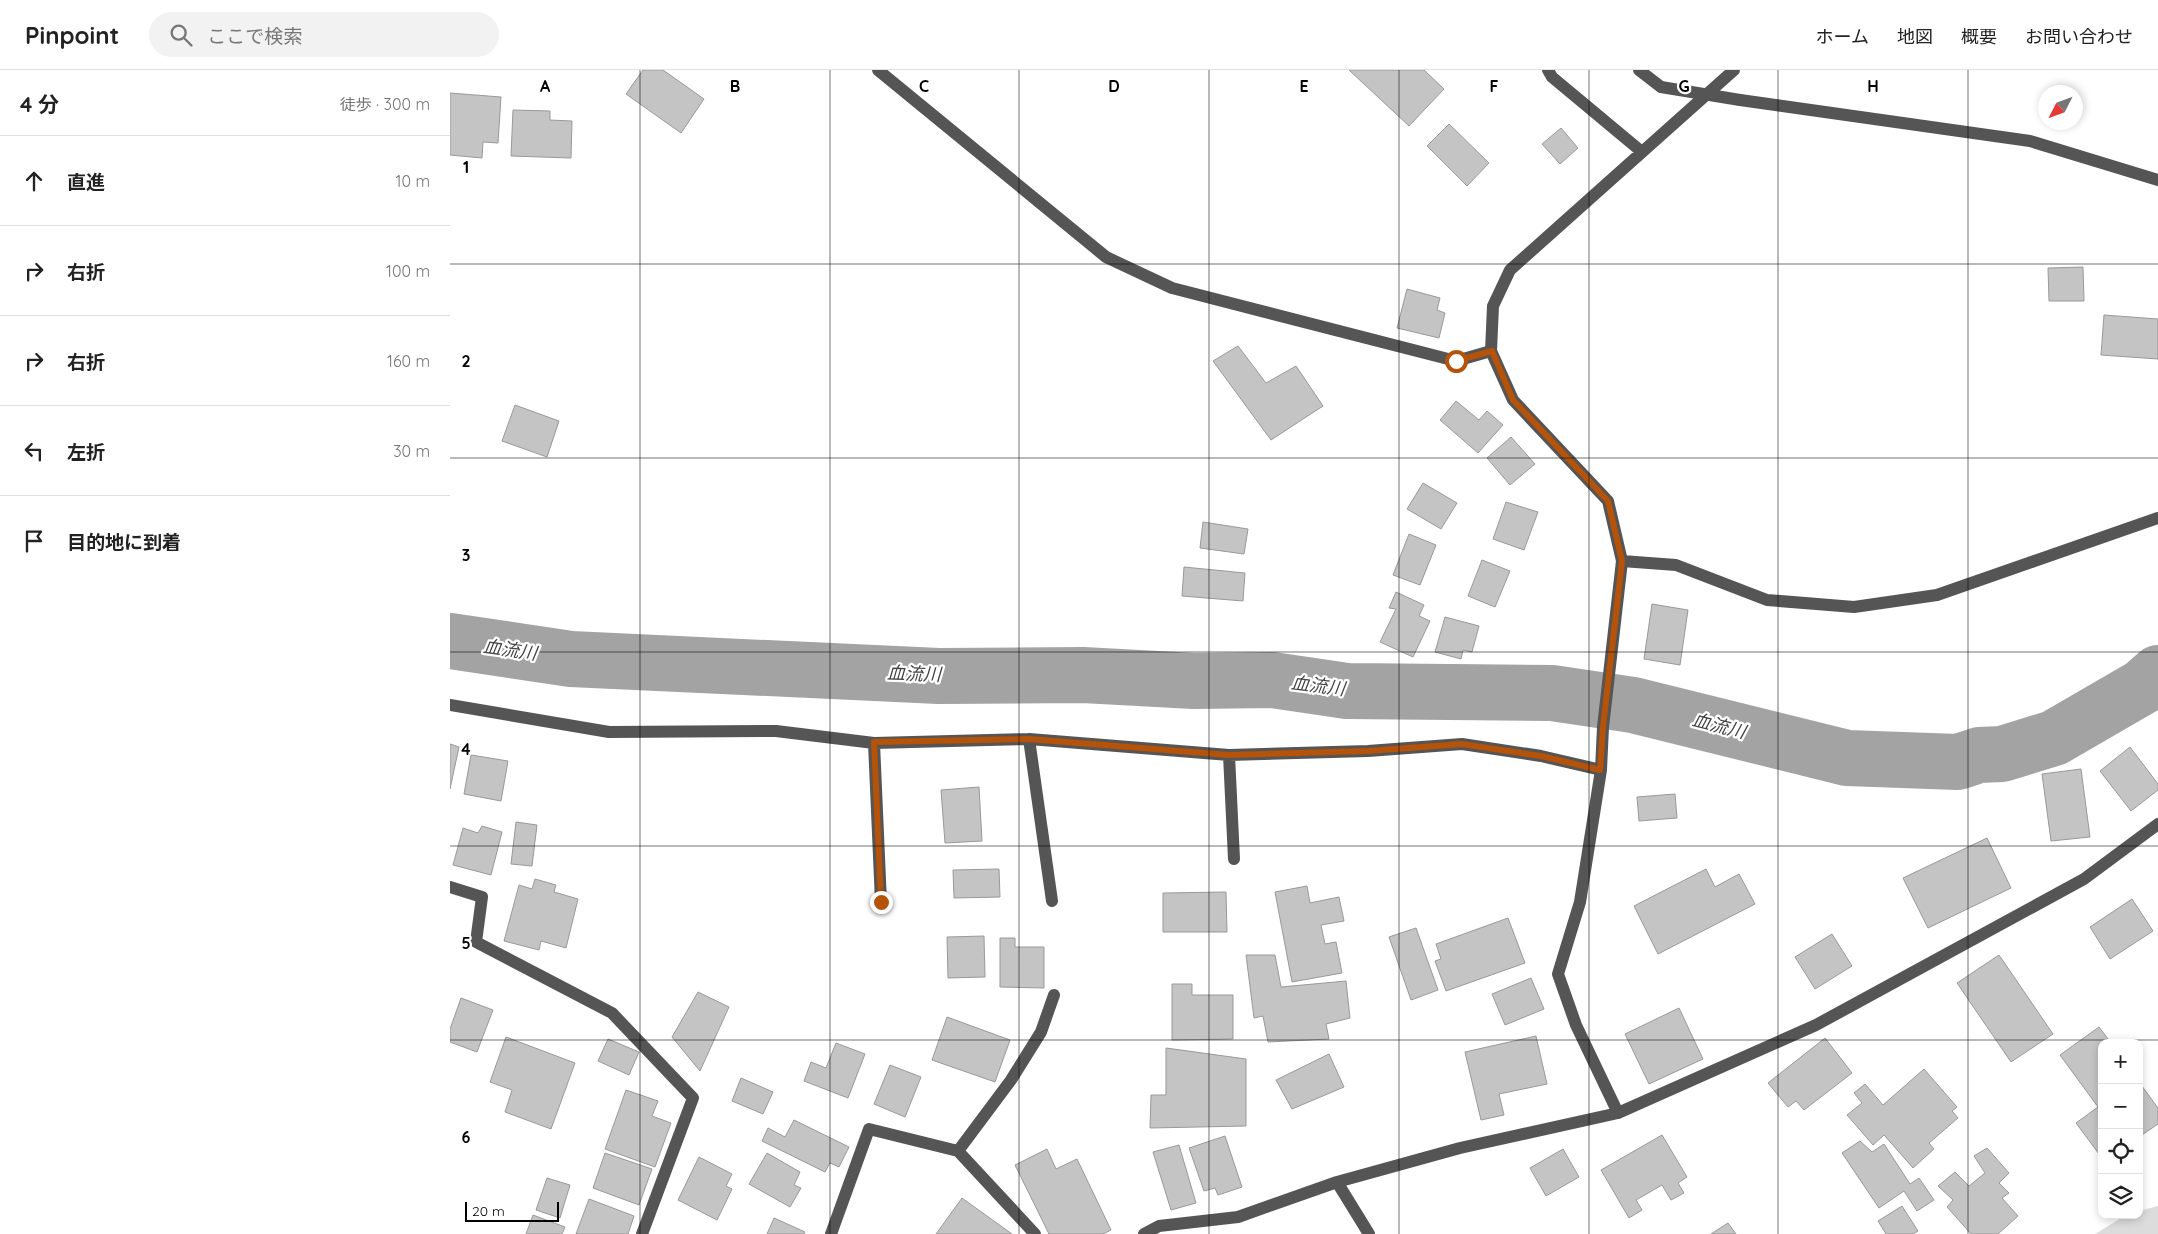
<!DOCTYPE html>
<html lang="ja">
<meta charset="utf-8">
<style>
:root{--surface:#fff;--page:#f2f2f2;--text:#222;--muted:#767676;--line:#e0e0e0}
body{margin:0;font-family:Quicksand,"Noto Sans JP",sans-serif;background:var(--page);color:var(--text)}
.controls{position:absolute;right:15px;bottom:15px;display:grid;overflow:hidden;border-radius:10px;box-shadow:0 2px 8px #0003}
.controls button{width:45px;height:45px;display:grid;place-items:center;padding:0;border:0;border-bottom:1px solid var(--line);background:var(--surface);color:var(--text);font:25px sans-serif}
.compass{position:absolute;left:1588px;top:15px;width:45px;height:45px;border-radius:50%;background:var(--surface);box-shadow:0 2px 8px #0003;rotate:228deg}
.scale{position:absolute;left:15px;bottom:12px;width:94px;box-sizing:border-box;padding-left:5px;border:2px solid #000;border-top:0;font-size:14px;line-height:18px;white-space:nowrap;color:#000;-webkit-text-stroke:4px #fff;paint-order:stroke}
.stop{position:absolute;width:15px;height:15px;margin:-11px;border:4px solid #b45309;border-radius:50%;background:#fff}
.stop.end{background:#b45309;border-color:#fff;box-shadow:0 1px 5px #0008}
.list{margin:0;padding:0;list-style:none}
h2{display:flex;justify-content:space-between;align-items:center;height:65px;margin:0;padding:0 20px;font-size:21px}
h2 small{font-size:16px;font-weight:400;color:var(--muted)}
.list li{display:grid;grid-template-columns:32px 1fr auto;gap:15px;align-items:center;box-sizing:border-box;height:90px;padding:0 20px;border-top:1px solid var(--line)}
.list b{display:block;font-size:19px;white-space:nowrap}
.list em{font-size:16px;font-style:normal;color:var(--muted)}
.icon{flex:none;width:28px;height:28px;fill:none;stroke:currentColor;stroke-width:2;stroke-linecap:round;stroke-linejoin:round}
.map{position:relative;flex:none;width:1708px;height:1164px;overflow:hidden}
header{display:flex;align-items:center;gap:30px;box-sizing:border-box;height:70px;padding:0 25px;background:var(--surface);border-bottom:1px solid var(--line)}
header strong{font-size:24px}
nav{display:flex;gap:28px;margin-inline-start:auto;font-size:18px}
.search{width:350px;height:45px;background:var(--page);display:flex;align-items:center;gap:12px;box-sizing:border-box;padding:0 18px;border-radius:28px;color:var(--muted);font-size:19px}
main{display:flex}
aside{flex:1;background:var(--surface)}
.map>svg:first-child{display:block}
.green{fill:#dcdcdc}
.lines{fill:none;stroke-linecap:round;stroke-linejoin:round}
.river{stroke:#a3a3a3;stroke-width:56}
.building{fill:#c4c4c4;stroke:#999}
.minor{stroke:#555;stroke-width:12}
.minor-bridge{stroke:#555;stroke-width:12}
.route{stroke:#b45309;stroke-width:6}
.grid{fill:none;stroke:#000;stroke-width:1;stroke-opacity:0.55}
.labels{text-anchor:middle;stroke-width:4.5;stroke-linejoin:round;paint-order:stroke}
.water-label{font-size:18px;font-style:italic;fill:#444;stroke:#fff}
.grid-label{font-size:16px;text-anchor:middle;font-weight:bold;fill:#000;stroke:#fff;stroke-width:4.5;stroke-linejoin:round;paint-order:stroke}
</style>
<header>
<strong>Pinpoint</strong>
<div class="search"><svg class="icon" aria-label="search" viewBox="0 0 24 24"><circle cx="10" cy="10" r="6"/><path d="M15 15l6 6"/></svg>ここで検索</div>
<nav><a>ホーム</a><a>地図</a><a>概要</a><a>お問い合わせ</a></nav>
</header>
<main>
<aside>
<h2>4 分<small>徒歩 · 300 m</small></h2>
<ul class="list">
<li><svg class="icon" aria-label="ahead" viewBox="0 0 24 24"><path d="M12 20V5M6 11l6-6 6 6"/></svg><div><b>直進</b></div><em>10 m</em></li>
<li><svg class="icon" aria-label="right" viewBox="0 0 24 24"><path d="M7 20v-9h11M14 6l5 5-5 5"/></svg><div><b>右折</b></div><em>100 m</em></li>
<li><svg class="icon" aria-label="right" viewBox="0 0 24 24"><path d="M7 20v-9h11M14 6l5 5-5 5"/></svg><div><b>右折</b></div><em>160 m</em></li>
<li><svg class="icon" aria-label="left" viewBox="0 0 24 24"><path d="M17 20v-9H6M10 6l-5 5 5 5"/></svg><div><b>左折</b></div><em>30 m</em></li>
<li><svg class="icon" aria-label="arrive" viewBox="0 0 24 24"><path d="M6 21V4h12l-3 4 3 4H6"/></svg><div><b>目的地に到着</b></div></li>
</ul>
</aside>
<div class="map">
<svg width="1708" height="1164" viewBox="0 0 1708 1164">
<rect width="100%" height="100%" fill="#fff"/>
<!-- green -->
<path class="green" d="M1708 1136V1164H1645L1676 1145H1689V1141Z"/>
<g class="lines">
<!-- river -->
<path class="river" d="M0 571 121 589 489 606 633 605 744 611 822 610 897 621 1102 623 1183 635 1397 688 1508 692 1529 685 1552 684 1604 668 1692 617 1708 603"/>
</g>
<!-- building -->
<path class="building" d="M193 0H213L254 29 231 63 176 24Z
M899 0H974L994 19 959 56Z
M0 23 51 27 48 73 33 72 32 88 0 85Z
M63 40 100 41V50L122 51 121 88 61 86Z
M999 54 1039 93 1017 116 977 76Z
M1111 58 1128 78 1110 94 1092 74Z
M1633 197 1634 231H1599L1598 198Z
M957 219 990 228 987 240 995 243 989 268 947 258Z
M1654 245 1708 249V289L1651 285Z
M788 276 816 313 846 296 873 336 821 370 763 291Z
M1006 331 1029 350 1037 341 1053 355 1028 383 990 350Z
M65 335 109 351 97 387 52 371Z
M1061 367 1085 394 1060 415 1037 388Z
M973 413 1007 433 991 459 957 439Z
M1056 432 1088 442 1074 480 1043 469Z
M753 452 798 459 794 484 750 478Z
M959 464 986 475 970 515 943 505Z
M1032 490 1060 501 1045 537 1018 526Z
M734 497 795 503 793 531 732 526Z
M946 522 974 535 969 546 980 551 963 587 930 572 946 539 939 538Z
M1202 534 1238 540 1230 595 1194 589Z
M995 547 1029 556 1022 582 1013 580 1011 589 985 582Z
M0 674 9 677 0 719Z
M1680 677 1708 714V720L1681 741 1650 701Z
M21 685 58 691 51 731 14 724Z
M1631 699 1640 767 1601 771 1592 704Z
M529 717 532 771 495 773 491 720Z
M1225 724 1227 748 1189 751 1187 727Z
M66 752 87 755 82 796 61 794Z
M32 756 52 762 41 805 3 795 13 758 28 763Z
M1537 768 1561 818 1478 858 1453 808Z
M549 799 550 827 504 828 503 800Z
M1256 799 1265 817 1289 804 1305 834 1208 884 1184 836Z
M85 809 106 815 104 822 128 829 116 878 91 871 89 880 54 871 69 815 82 819Z
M857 816 860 833 889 827 894 851 871 855 875 874 886 872 892 903 842 912 825 822Z
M776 822 777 862H713V823Z
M1682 829 1703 861 1660 889 1640 857Z
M1058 848 1075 893 996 921 985 891 991 889 986 874Z
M966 858 988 920 961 930 939 867Z
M1382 864 1402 896 1365 919 1345 887Z
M534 866 535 907 498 908 497 867Z
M550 868H565V877H594V918L550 917Z
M796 885H825L831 917 896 911 900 948 876 954 879 969 818 972 813 946 804 948Z
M1549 885 1603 964 1561 992 1507 913Z
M1081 908 1094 939 1055 955 1042 924Z
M722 914H742V925H783V969L722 970Z
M248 922 279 937 250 1001 222 967Z
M11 928 43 940 27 982 0 972V959Z
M1229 938 1253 989 1199 1014 1175 964Z
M497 947 560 970 545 1012 482 990Z
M1649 957 1661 973H1652V1088L1626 1053 1648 1037 1610 985Z
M1086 966 1097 1014 1049 1024 1054 1045 1031 1050 1015 982Z
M56 967 125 993 101 1059 55 1042 62 1020 40 1012Z
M1375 968 1402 1003 1354 1040 1346 1031 1338 1037 1318 1013Z
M158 969 189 982 179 1005 148 991Z
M386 973 415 984 398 1028 354 1011 361 992 376 998Z
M716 978 796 989V1056L700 1058 701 1025H716Z
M879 984 894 1017 842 1039 826 1010Z
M440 995 471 1007 455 1047 424 1034Z
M1474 999 1507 1037 1502 1041 1508 1048 1479 1073 1484 1079 1463 1098 1434 1065 1423 1075 1397 1045 1412 1033 1404 1023 1415 1014 1433 1035Z
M291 1008 323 1022 313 1044 282 1031Z
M1689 1012 1708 1038V1054L1689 1067Z
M176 1020 208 1031 202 1046 221 1053 205 1097 155 1079Z
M344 1050 399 1077 389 1097 380 1093 375 1102 312 1071 318 1058 335 1067Z
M1212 1065 1237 1107 1228 1113 1234 1123 1221 1130 1212 1115 1186 1130 1192 1140 1179 1148 1151 1100Z
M775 1066 792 1117 768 1125 765 1118 754 1121 739 1078Z
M1410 1071 1422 1082 1434 1074 1460 1114 1469 1108 1484 1130 1467 1141 1454 1121 1429 1138 1392 1083Z
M729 1075 746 1133 721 1140 703 1082Z
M1537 1078 1559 1103 1549 1113 1559 1123 1552 1128 1568 1146 1548 1164H1521L1497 1137 1503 1130 1488 1116 1505 1102 1519 1116 1535 1103 1524 1086Z
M597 1079 606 1099 627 1089 661 1160 653 1164H599L565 1095Z
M1113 1079 1129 1107 1096 1126 1080 1098Z
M155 1083 202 1099 189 1135 143 1118Z
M317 1083 350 1102 344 1115 351 1118 340 1137 299 1114Z
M249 1087 282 1104 276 1116 282 1119 267 1150 228 1130Z
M97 1108 120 1115 110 1148 86 1140Z
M512 1128 562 1164H486Z
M139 1129 184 1146 178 1164H126Z
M1452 1136 1468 1161 1463 1164H1436L1428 1151Z
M83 1145 115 1157 112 1164H76Z
M324 1148 355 1162 354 1164H317Z
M1278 1153 1286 1164H1261Z"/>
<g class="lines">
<!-- minor -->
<path class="minor" d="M428 0 656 187 722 218 1006 291 1041 281
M1098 0 1102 7 1192 82
M1189 0 1211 17
M1284 0 1060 200 1043 236 1041 281 1063 330 1158 431 1172 491 1153 657 1151 700 1130 832 1108 904 1126 955 1168 1043 1366 955 1634 809 1708 754
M1290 30 1580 71 1708 110
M1172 491 1226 495 1317 530 1404 537 1487 525 1708 448
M0 635 159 662 326 661 424 673 579 669 779 685 918 681 1012 674 1091 686 1151 700
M579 669 602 831
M424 673 431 832
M779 685 784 789
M0 817 32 827 26 872 162 943 243 1028 192 1164
M508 1081 561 1010 591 962 604 925
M887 1112 919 1164
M381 1164 419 1059 508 1081 585 1164
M694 1164 709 1156 788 1147 887 1112 1010 1078 1168 1043"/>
<!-- minor-bridge -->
<path class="minor-bridge" d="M1211 17 1290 30"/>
</g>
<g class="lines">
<!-- route -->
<path class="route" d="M431 832 424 672 579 669 779 685 918 681 1012 674 1091 686 1150 700 1153 657 1172 491 1158 431 1063 330 1042 281 1006 291"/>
</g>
<!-- grid -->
<path class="grid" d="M190 0V1164M380 0V1164M569 0V1164M759 0V1164M949 0V1164M1139 0V1164M1328 0V1164M1518 0V1164M0 194H1708M0 388H1708M0 582H1708M0 776H1708M0 970H1708"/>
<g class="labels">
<!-- water labels -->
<g class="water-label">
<text transform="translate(60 580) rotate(8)" y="6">血流川</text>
<text transform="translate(464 604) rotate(2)" y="6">血流川</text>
<text transform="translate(868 616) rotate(7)" y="6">血流川</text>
<text transform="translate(1269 656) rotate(14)" y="6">血流川</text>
</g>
</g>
<g class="grid-label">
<text x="95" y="22">A</text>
<text x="285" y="22">B</text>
<text x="474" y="22">C</text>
<text x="664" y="22">D</text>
<text x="854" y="22">E</text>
<text x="1044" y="22">F</text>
<text x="1234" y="22">G</text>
<text x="1423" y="22">H</text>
<text x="16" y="103">1</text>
<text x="16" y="297">2</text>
<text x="16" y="491">3</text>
<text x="16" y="685">4</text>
<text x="16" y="879">5</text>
<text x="16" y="1073">6</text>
</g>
</svg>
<div class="controls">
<button>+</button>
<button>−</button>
<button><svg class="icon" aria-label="locate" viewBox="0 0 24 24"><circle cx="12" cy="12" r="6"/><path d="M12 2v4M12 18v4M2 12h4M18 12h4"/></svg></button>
<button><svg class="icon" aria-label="layers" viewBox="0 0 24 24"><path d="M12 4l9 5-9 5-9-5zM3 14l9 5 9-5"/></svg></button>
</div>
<svg class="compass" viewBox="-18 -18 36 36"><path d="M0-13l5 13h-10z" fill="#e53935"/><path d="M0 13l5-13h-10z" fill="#767676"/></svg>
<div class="scale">20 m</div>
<div class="stop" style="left:1006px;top:291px"></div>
<div class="stop end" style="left:431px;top:832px"></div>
</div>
</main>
